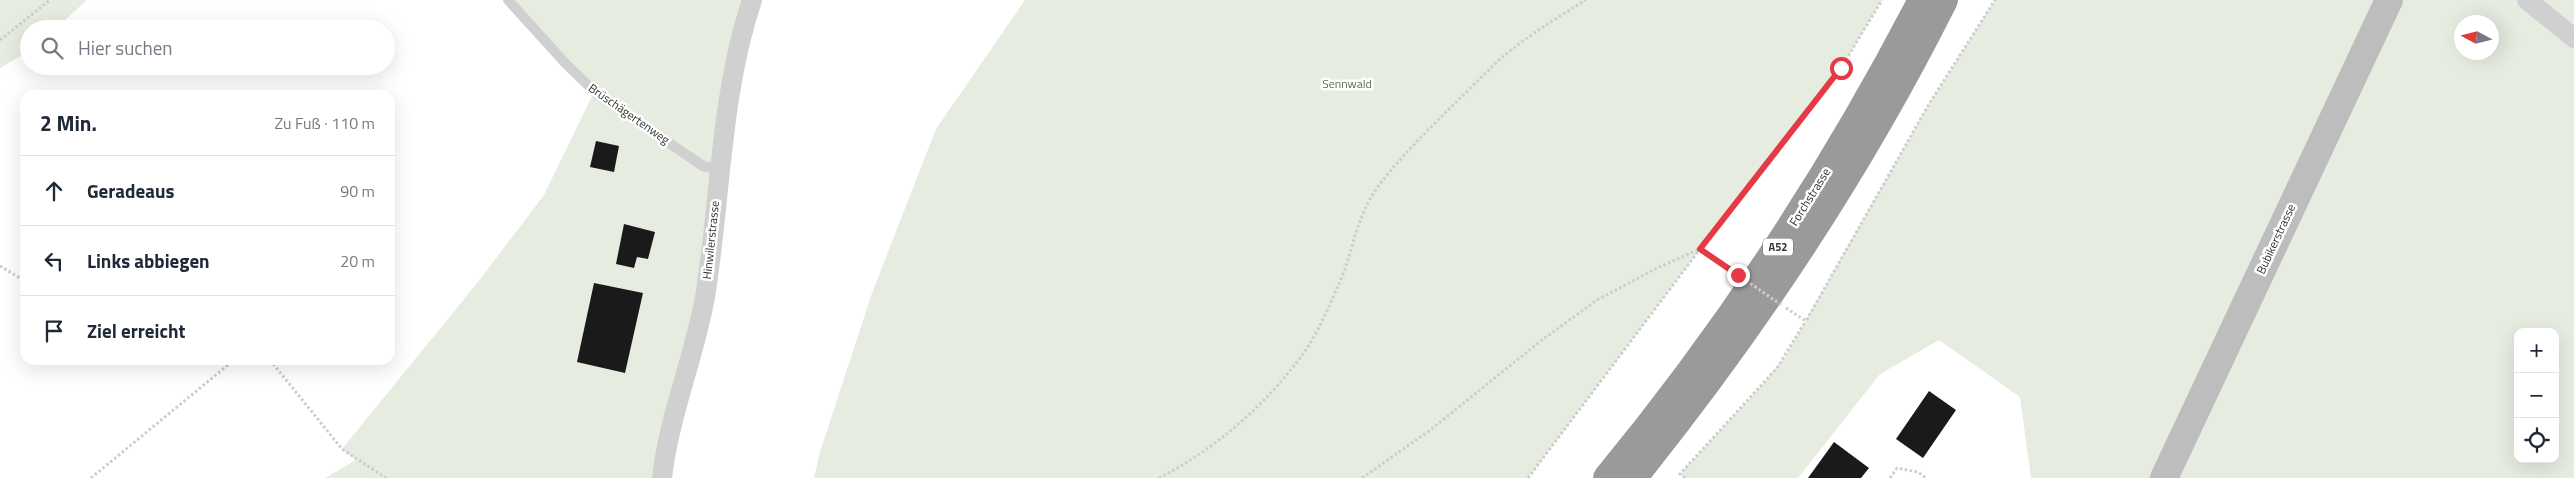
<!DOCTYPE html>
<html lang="de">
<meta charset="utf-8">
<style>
:root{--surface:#fff;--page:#f6f6f7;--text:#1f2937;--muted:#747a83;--line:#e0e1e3}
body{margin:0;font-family:"Titillium Web",sans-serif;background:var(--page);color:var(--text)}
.controls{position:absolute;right:15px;bottom:15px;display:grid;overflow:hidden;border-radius:10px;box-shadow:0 5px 20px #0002}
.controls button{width:45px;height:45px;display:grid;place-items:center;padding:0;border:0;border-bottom:1px solid var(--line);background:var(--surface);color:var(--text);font:25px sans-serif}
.compass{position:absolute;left:2454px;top:15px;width:45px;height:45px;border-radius:50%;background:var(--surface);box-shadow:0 5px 20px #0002;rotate:277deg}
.stop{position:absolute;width:15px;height:15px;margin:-11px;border:4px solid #e63946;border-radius:50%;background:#fff}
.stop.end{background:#e63946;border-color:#fff;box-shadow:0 1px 5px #0008}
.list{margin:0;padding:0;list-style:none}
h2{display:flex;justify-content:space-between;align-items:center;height:65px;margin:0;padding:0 20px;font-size:21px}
h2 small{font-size:16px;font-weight:400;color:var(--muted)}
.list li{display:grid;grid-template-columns:32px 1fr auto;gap:15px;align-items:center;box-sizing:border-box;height:70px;padding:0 20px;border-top:1px solid var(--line)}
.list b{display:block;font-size:19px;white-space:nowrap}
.list em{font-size:16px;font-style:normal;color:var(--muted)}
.icon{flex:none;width:28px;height:28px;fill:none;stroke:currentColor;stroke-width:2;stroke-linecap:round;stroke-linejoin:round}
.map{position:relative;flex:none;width:2574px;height:478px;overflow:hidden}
.search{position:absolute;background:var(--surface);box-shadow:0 5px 20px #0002;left:20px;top:20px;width:375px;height:55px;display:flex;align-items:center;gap:12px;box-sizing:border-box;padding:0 18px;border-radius:28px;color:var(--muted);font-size:19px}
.panel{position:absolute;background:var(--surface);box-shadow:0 5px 20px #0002;left:20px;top:90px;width:375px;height:275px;border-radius:15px}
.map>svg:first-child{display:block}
.green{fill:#e6ecdf;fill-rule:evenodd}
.building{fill:#1a1a1a}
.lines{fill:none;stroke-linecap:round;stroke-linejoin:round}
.path{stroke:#cdcdcd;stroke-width:3;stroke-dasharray:2.5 2.5;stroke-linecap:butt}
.lane{stroke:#d0d0d0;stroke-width:10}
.street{stroke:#d0d0d0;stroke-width:20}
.secondary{stroke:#bdbdbd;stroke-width:28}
.highway{stroke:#9a9a9a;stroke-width:28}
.path-bridge{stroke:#cdcdcd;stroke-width:3;stroke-dasharray:2.5 2.5;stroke-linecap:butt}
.route{stroke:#e63946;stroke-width:6}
.labels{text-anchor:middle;stroke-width:5;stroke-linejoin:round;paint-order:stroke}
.shield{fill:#fff;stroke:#707070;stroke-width:1}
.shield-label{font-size:11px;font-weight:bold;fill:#333}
.park-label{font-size:12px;fill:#56703f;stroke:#fff}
.street-label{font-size:12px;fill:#333;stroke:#fff}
</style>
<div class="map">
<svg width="2574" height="478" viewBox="0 0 2574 478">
<rect width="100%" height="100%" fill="#fff"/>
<!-- green -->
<path class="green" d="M0 0H87L55 29H29V51L0 68Z
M508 0H752L718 169 662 478H325L356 460 342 449 478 282 544 195 594 92Z
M1025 0H1882L1841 68 1700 249 1528 478H814L820 452 872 293 936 129Z
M1995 0H2574V478H2031L2020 397 1939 340 1880 374 1798 478H1685L1680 474 1763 384 1786 355 1929 104ZM2462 22H2492V52H2462ZM2518 332H2555V459H2518Z"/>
<!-- building -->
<path class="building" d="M596 141 619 146 614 172 590 167Z
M624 224 655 232 648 259 637 257 634 268 616 264Z
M594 283 643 293 625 373 577 362Z
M1929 391 1956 410 1923 458 1896 439Z
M1834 442 1869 468 1861 478H1808Z"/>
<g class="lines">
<!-- path -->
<path class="path" d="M0 40 50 0
M0 266 25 281
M1786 308 1806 321 1929 104 1995 0
M270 360 342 449 386 478
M91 478 234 360
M1159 478C1213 450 1260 410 1297 362 1316 338 1329 307 1341 279 1354 248 1356 218 1377 188 1398 160 1423 135 1448 110 1465 94 1482 76 1499 60 1526 37 1556 18 1586 0
M1362 478 1429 431 1542 340 1597 300 1659 267 1700 249 1735 272
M1528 478 1700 249 1841 68 1882 0
M1685 478 1680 474 1777 368 1805 322
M1890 478 1897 468 1918 472 1926 478"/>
<!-- lane -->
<path class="lane" d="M508 0 566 64 597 94 703 166 718 169"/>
<!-- street -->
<path class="street" d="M2527 0 2574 38
M662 478C669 416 694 358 705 297 721 198 720 96 752 0"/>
<!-- secondary -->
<path class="secondary" d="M2164 478 2389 0"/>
<!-- highway -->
<path class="highway" d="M1607 478C1729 330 1834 170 1922 0
M1633 478C1752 330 1859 170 1944 0"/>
<!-- path-bridge -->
<path class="path-bridge" d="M1738 275 1783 306"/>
</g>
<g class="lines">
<!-- route -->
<path class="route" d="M1738 275 1700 249 1841 68"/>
</g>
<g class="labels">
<!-- shield labels -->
<rect class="shield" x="1763" y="238.5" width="30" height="17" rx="4"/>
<g class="shield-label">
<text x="1778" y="251">A52</text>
</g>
<!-- park labels -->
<g class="park-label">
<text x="1347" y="88">Sennwald</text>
</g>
<!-- street labels -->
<g class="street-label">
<text transform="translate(629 114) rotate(35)" y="4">Brüschägertenweg</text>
<text transform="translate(1810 197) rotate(-58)" y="4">Forchstrasse</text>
<text transform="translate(2276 239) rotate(-65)" y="4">Bubikerstrasse</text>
<text transform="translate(711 240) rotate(-84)" y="4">Hinwilerstrasse</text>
</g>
</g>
</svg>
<div class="controls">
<button>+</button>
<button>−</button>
<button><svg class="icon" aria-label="locate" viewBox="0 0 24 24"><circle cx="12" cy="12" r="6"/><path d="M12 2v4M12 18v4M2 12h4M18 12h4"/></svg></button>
</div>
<svg class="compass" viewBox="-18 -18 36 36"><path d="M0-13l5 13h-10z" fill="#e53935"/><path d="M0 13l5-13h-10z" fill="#747a83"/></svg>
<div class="stop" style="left:1841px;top:68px"></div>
<div class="stop end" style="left:1738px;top:275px"></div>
<div class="search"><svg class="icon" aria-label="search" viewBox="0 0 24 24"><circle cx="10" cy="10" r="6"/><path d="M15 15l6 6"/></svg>Hier suchen</div>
<section class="panel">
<h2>2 Min.<small>Zu Fuß · 110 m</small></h2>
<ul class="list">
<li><svg class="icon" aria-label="ahead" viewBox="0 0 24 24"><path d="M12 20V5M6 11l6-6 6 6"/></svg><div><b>Geradeaus</b></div><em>90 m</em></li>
<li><svg class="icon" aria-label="left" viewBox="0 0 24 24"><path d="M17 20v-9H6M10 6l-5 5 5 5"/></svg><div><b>Links abbiegen</b></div><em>20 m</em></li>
<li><svg class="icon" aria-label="arrive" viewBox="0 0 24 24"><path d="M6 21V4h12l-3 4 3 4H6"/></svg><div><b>Ziel erreicht</b></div></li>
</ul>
</section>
</div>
